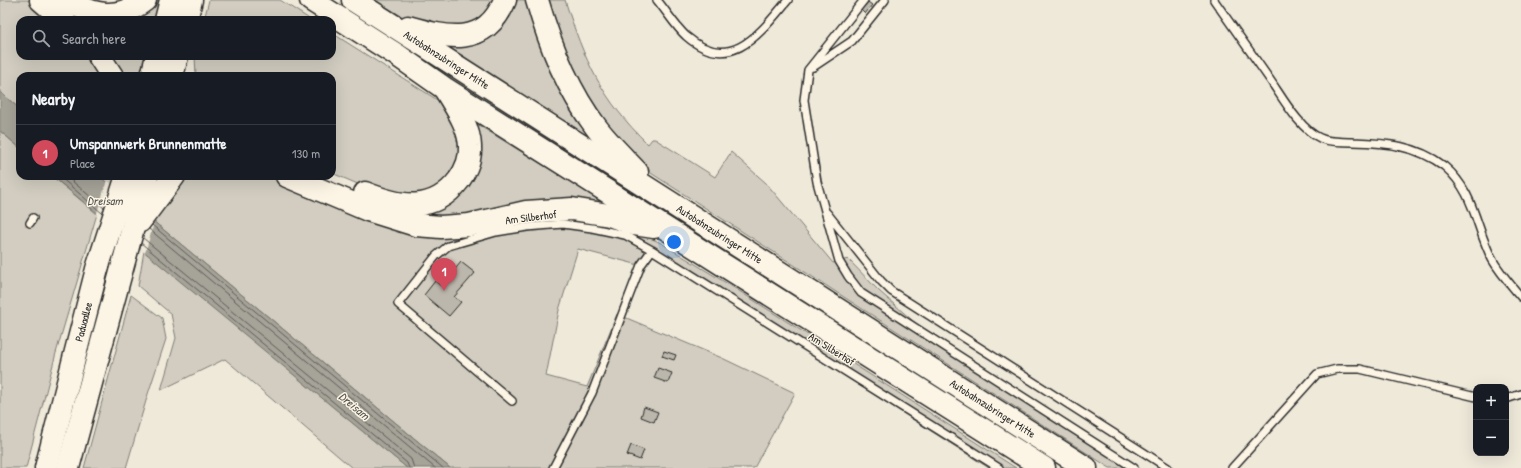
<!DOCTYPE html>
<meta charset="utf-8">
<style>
:root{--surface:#171b24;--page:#20242c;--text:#f1f3f6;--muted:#9ea1a6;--line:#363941;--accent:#d1495b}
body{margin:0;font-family:"Patrick Hand",sans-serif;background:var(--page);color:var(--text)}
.controls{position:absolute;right:12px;bottom:12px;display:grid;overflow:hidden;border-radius:8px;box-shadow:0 4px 16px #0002}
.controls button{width:36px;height:36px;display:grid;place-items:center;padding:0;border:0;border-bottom:1px solid var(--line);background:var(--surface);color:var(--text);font:20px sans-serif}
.you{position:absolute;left:674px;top:242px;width:14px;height:14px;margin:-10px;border:3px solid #fff;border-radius:50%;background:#1a73e8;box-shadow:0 0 0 6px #1a73e833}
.badge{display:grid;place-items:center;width:26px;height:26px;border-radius:50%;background:var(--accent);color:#fff;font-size:13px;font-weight:700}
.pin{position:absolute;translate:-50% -33px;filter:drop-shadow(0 1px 2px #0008)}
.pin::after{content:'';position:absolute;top:21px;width:14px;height:12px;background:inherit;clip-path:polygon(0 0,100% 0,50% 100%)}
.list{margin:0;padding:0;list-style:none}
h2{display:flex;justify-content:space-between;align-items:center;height:52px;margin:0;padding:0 16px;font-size:17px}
h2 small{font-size:13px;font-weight:400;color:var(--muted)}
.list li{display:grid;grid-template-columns:26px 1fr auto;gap:12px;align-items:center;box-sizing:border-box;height:56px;padding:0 16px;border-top:1px solid var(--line)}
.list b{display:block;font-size:15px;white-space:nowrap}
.list p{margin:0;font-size:13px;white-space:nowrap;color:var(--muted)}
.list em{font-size:13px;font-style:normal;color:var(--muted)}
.icon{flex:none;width:22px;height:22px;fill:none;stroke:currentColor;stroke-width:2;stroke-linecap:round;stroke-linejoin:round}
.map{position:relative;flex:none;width:1521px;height:468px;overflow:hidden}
.search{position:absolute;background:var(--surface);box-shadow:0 4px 16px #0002;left:16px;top:16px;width:320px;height:44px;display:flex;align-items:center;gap:10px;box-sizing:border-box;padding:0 14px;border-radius:12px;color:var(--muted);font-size:15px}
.panel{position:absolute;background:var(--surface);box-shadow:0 4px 16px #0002;left:16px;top:72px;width:320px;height:108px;border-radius:12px}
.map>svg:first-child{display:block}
.green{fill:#d2cdc0;stroke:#7e7c76}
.water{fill:#a6a399;stroke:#75736d}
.pier{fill:#efe9da}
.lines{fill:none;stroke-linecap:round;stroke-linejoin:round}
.shore{stroke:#5c5b57;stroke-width:1}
.building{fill:#bcb7ac;stroke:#2b2b2b}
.service-casing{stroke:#2b2b2b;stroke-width:10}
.trunk-casing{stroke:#2b2b2b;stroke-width:25}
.service{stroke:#fcf5e5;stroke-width:7}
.trunk{stroke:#fcf5e5;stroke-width:22}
.labels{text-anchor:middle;stroke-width:3;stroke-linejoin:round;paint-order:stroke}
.street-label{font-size:11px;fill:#2b2b2b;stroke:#fcf5e5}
.water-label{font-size:12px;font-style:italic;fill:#565552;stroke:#fcf5e5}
</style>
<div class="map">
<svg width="1521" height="468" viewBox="0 0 1521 468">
<rect width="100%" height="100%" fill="#efe9da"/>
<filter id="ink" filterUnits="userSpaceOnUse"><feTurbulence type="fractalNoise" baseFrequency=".025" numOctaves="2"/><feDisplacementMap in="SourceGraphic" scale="8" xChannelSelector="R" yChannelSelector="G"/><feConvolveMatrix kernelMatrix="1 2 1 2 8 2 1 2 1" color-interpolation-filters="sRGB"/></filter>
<g filter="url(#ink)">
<!-- green -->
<path class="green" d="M0 0H28L52 20H20V56H90L103 76H20V109L0 92Z
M157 0H163L158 20H120L145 11Z
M209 0H280L311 20H204Z
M375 0H499L475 28 408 20Z
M508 0H528L601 147 445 45Z
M544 0H565C584 60 602 100 648 144L652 139H655L715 177 731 152 766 183 833 263 848 259 879 291 953 356 1129 468H1110L640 166 587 105Z
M332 33 439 101 455 119 463 159 440 191 388 197 332 173V76H196L195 56H332Z
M110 56H149L145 76H122Z
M467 118 601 201 618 211 424 221 384 206 453 196Z
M0 131 20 148V176H52L97 214 56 353 26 468H0Z
M99 176H140L165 197 178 182 190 176H271L408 228 569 215 625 226 661 243 736 289 1016 468H989L649 251 639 265 578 249 559 310 546 376 587 387 617 314 722 358 795 393 754 468H450Z
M144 251 164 267 407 468H352L225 359 161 390 176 338 171 314 138 286Z
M131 295 162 318 166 339 148 394 126 468H84Z"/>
<!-- water -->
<path class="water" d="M0 92 20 109V148L0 131Z
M52 176H99L450 468H407Z"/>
<!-- pier -->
<path class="pier" d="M107 180 155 220 145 253 96 216Z"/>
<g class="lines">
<!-- shore -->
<path class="shore" d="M59 176 102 213
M66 176 104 208
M152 225 443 468
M149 229 435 468
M143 238 411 459 414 468
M141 243 407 463 409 468"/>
</g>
<!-- building -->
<path class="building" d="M868 2 872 5 865 14 861 10Z
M461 262 475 273 454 297 461 302 449 316 424 295 435 281 441 286Z
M664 351 676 355 674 360 662 356Z
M658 368 672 373 668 383 654 378Z
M644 407 658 412 654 422 641 417Z
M631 445 644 450 640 460 627 455Z"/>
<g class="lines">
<!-- service casing -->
<g class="service-casing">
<path id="service" d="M657 0C667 12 675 26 686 36 731 75 760 33 788 0
M864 0 808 70 804 100 817 182 839 261 848 276 861 293 1134 468
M1214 0C1232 26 1250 51 1268 77 1281 95 1299 129 1320 138 1330 143 1342 141 1353 142 1386 143 1416 145 1444 166 1475 192 1475 226 1492 259 1500 273 1511 285 1521 297
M813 67 852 41 885 0
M827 213 881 281 891 291 1168 468
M30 223 33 218
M1506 399 1521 394
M512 401 398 304 436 256 448 246 496 232 527 227 563 224 592 228 625 235 652 250 999 468
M553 468 592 393 641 265 652 250
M1232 468 1317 374 1337 369H1360L1476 397"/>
</g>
<!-- trunk casing -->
<g class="trunk-casing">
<g id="trunk">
<path d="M41 0 64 20"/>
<path d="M66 0C94 16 118 21 145 0"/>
<path d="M311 0 397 55 444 88 1044 468"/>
<path id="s1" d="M353 0 1086 468"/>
<path d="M537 0C550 45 567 89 596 127 608 143 623 157 637 172"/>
<path d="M166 20 171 0"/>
<path d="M186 20 191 0"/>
<path d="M408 27C448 38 485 48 505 0"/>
<path d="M99 56 112 76"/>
<path d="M152 76 157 56"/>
<path d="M172 76 177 56"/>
<path d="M287 176 368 210 416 225 441 227 469 225 526 212 572 209 609 215 634 224 654 227"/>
<path d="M365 193C400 207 433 214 459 180 466 170 471 159 470 146 469 126 456 108 446 91"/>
<path d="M140 221 174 176"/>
<path id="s2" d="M46 468 97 269 127 176"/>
<path d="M68 468 147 176"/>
</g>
</g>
<!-- service -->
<use href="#service" class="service"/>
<!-- trunk -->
<use href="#trunk" class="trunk"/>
</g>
</g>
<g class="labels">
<!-- street labels -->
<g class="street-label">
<text dy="4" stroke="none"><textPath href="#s1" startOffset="111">Autobahnzubringer Mitte</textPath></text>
<text transform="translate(531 217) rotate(-7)" y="4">Am Silberhof</text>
<text dy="4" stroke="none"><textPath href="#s1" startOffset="435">Autobahnzubringer Mitte</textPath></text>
<text dy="4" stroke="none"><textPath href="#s2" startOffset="151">Paduaallee</textPath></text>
<text transform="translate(832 349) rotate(32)" y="4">Am Silberhof</text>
<text dy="4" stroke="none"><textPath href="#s1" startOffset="759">Autobahnzubringer Mitte</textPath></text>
</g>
<!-- water labels -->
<g class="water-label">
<text x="105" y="205">Dreisam</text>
<text transform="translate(354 406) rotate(40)" y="4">Dreisam</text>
</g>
</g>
</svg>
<div class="controls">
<button>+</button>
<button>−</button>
</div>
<div class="you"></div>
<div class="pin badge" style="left:444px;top:291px">1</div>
<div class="search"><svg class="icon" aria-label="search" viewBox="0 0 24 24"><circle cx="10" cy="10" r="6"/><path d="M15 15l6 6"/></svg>Search here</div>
<section class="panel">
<h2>Nearby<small></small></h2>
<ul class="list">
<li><span class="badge">1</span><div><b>Umspannwerk Brunnenmatte</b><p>Place</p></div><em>130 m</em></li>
</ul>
</section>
</div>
